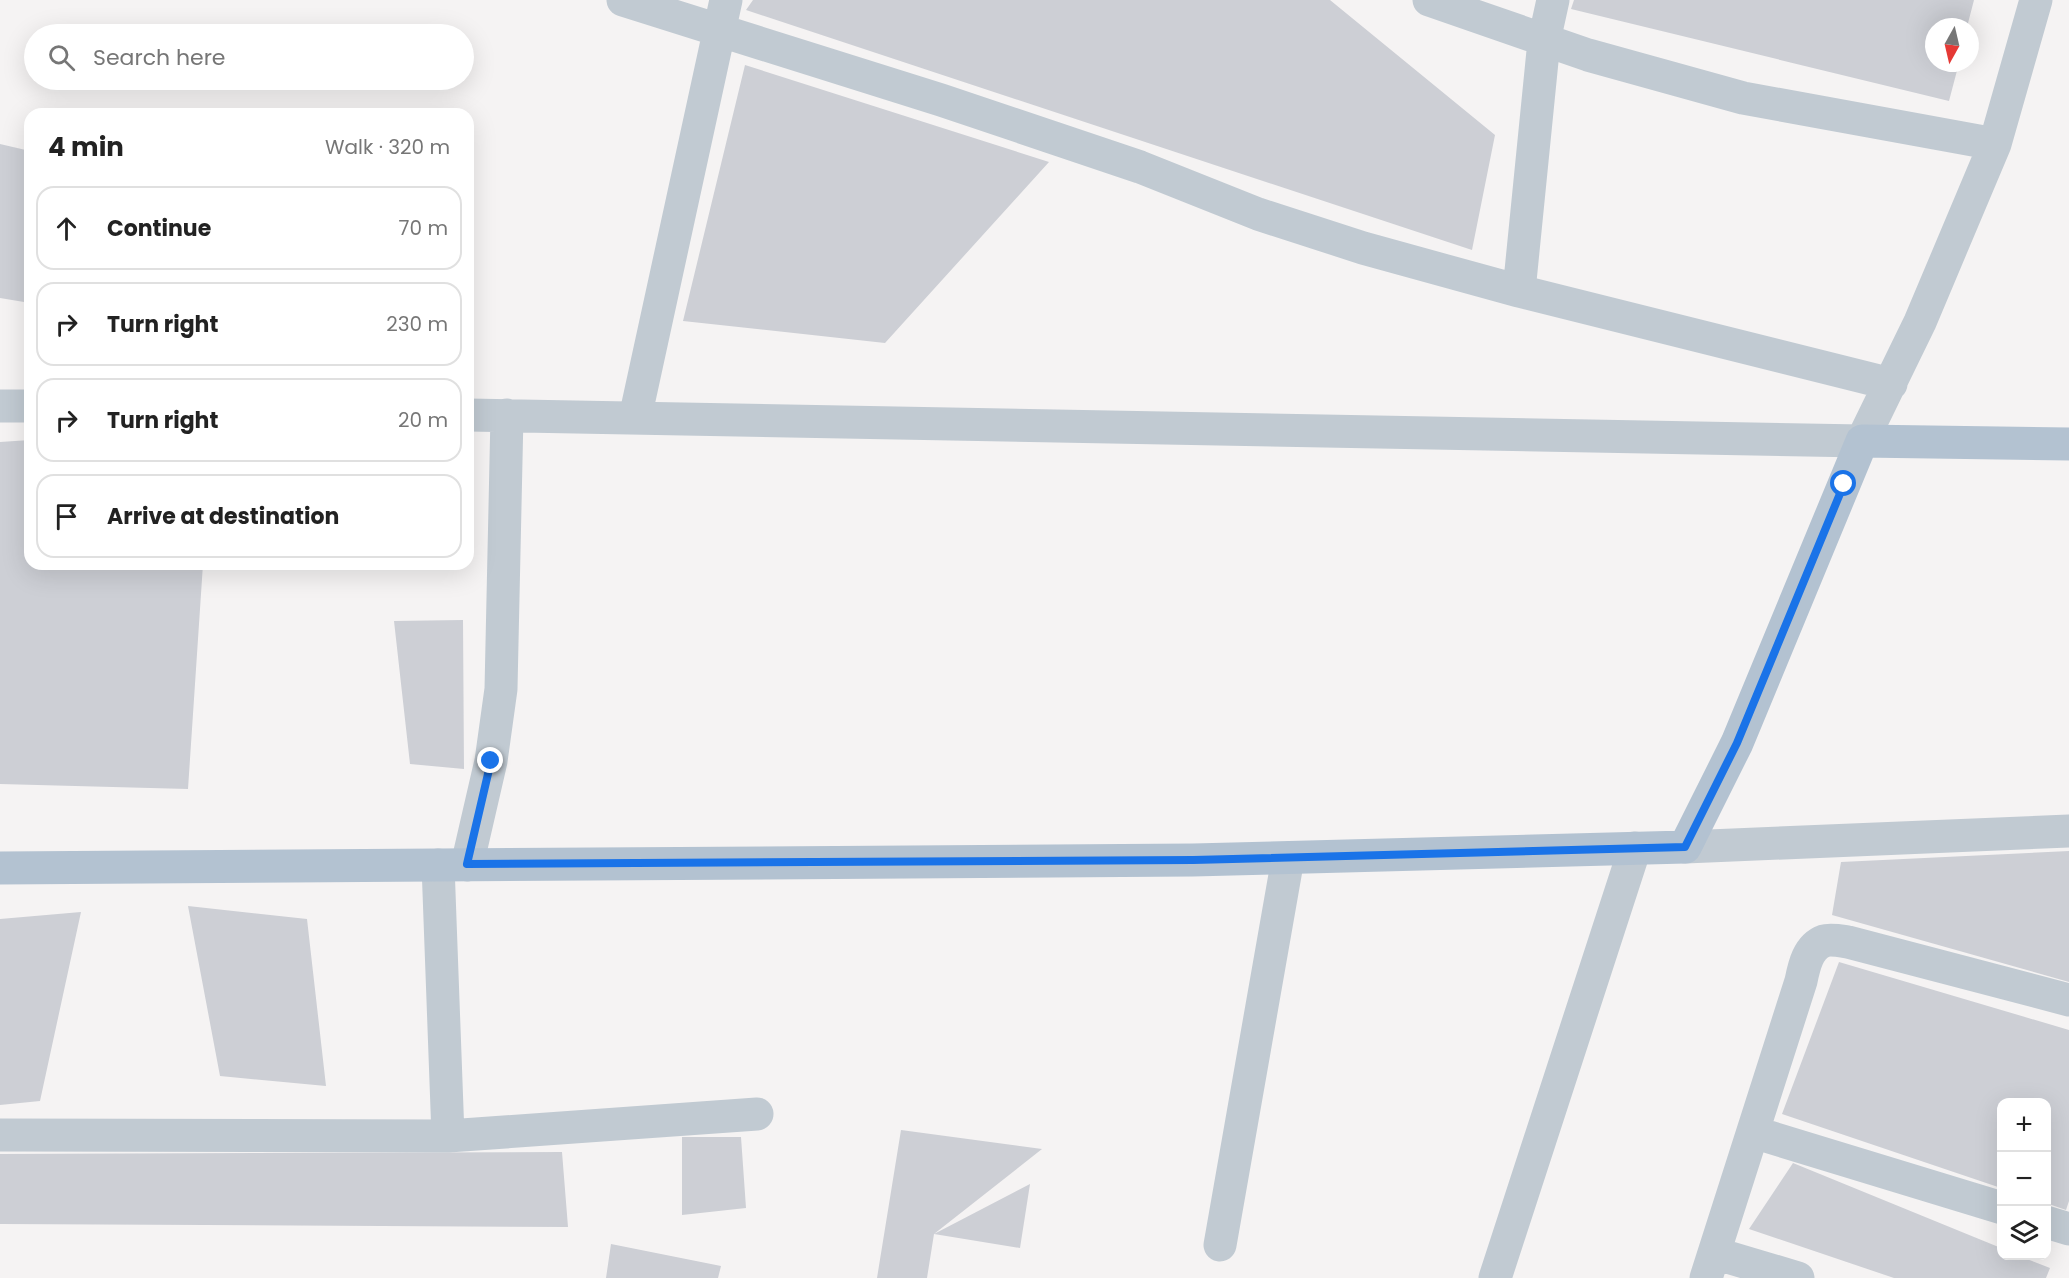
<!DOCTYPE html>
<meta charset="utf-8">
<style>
:root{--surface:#fff;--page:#f2f2f2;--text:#222;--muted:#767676;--line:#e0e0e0}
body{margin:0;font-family:Poppins,sans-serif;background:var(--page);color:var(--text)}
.controls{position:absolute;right:18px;bottom:18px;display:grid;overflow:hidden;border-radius:12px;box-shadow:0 6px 24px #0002}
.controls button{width:54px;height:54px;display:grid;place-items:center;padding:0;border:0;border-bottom:2px solid var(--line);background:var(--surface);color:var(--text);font:30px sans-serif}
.compass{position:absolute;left:1925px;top:18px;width:54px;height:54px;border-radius:50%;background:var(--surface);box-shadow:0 6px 24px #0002;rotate:188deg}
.stop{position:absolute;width:18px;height:18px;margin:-14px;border:4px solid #1a73e8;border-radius:50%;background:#fff}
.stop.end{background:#1a73e8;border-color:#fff;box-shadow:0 2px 6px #0008}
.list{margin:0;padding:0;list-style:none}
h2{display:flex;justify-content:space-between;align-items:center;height:78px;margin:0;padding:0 24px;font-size:26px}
h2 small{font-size:20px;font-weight:400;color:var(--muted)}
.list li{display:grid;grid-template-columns:39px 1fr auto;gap:18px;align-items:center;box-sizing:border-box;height:84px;margin:0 12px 12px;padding:0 12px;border:2px solid var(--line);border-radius:18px}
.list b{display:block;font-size:22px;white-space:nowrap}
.list em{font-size:20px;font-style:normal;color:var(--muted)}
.icon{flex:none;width:33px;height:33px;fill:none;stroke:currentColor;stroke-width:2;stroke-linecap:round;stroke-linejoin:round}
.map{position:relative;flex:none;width:2069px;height:1278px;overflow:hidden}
.search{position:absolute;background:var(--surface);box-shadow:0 6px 24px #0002;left:24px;top:24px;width:450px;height:66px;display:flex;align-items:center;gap:15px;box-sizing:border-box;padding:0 21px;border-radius:33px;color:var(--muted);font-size:22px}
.panel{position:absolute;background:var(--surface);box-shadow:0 6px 24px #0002;left:24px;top:108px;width:450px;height:462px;border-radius:18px}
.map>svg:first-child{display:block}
.building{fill:#cdcfd5}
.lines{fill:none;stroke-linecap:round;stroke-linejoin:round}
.minor{stroke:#c1cad2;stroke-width:33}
.major{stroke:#b3c2d1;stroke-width:33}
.route{stroke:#1a73e8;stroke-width:8}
</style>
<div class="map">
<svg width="2069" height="1278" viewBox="0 0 2069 1278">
<rect width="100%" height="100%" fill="#f5f3f3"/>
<!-- building -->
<path class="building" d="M753 0H1330L1495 135 1472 250 746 10Z
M1574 0H1974L1967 27H1934V63H1959L1949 101 1571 9Z
M745 65 1049 162 885 343 683 321Z
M0 144 30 151V303L0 298Z
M30 440V564H203L188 789 0 784V442Z
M463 620 464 769 410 764 394 621Z
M2069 851V982L1832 915 1841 862Z
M188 906 307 919 326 1086 220 1076Z
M81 912 40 1101 0 1105V919Z
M1839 962 2069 1030V1201L2066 1210 2046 1203V1102H2001V1188L1782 1114Z
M901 1130 1042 1149 934 1234 927 1278H877Z
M682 1137H741L746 1208 682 1215Z
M562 1152 568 1227 0 1224V1154Z
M1793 1163 2001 1248V1256H2019L2050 1268 2046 1278H1894L1749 1229Z
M1030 1184 1020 1248 934 1234Z
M611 1244 721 1266 718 1278H606Z"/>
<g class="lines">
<!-- minor -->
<path class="minor" d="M623 0 941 100 1140 167 1258 214 1363 248 1519 291 1891 384
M1429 0 1588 55 1743 98 1995 144
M1519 291 1544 41 1553 0
M0 406H30
M468 415 1862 441 1920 322 1995 144 2036 0
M635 418 726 0
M1685 847 2069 831
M438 865 448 1136
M467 865 491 761 501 689 507 415
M1753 1132 2002 1208
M0 1135 448 1136 757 1114
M2046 1222 2069 1229
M1220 1245 1288 858
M1714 1253 1798 1278
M1495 1278 1635 848
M1706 1278 1801 981C1804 966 1808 947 1824 941 1830 939 1841 941 1848 942L2069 1000"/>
<!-- major -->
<path class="major" d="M0 868 1193 860 1685 847 1737 743 1862 441 2069 444"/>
</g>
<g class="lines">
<!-- route -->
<path class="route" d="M491 761 467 864 1193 860 1685 847 1737 743 1844 484"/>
</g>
</svg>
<div class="controls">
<button>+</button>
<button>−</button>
<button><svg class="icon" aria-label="layers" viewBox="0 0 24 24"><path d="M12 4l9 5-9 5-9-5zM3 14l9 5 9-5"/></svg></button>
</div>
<svg class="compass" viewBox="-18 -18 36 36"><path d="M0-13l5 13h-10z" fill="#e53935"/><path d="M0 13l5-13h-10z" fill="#767676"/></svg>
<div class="stop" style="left:1844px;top:484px"></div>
<div class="stop end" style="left:491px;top:761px"></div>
<div class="search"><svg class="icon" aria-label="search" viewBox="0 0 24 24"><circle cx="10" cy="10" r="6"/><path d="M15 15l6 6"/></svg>Search here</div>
<section class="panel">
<h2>4 min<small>Walk · 320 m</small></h2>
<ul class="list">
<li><svg class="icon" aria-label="ahead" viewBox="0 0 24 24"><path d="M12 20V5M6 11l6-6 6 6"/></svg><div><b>Continue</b></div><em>70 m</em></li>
<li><svg class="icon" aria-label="right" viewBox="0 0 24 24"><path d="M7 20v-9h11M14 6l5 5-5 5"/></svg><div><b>Turn right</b></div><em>230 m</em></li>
<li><svg class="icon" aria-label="right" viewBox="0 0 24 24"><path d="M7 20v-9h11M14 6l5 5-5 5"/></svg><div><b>Turn right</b></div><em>20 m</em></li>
<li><svg class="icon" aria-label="arrive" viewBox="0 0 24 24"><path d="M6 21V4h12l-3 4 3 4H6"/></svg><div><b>Arrive at destination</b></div></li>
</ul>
</section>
</div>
